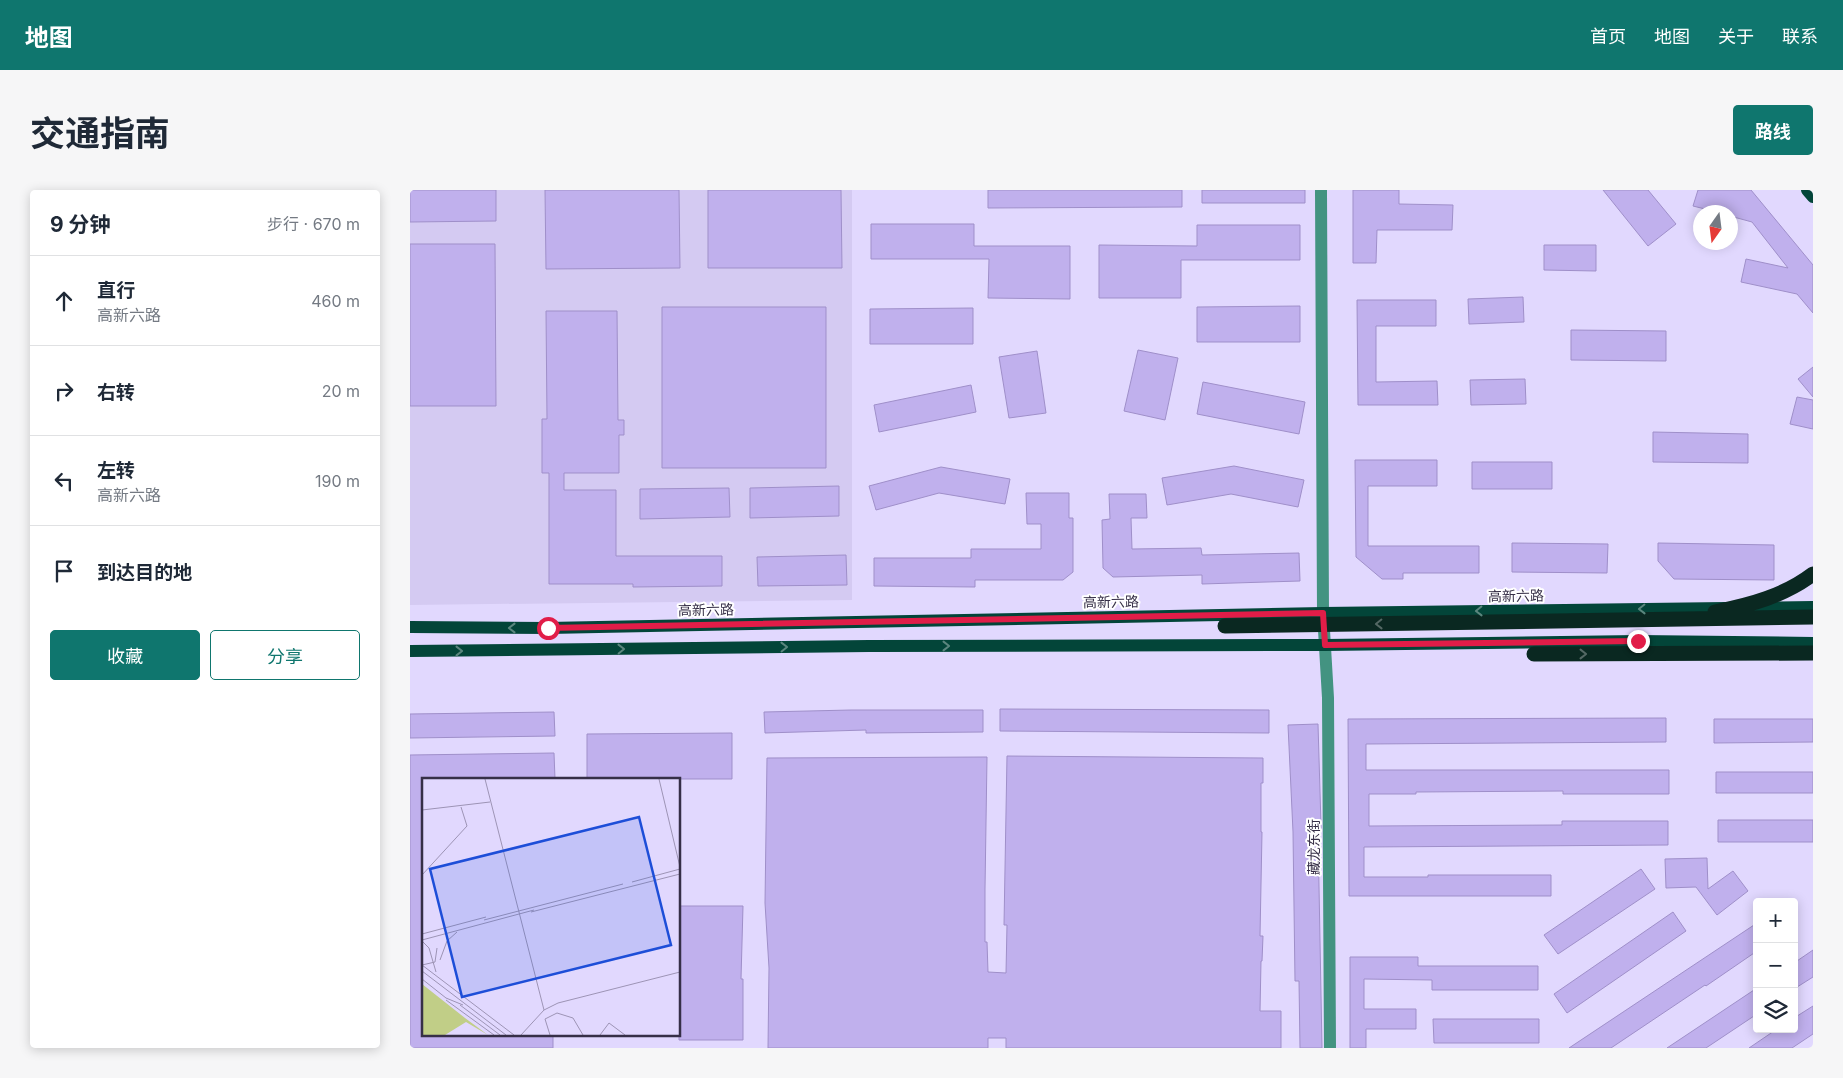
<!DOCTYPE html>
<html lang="zh">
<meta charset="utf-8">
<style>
:root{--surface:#fff;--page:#f6f6f7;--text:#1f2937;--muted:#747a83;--line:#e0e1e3;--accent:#0f766e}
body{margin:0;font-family:Inter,"Noto Sans SC",sans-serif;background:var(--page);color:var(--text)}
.controls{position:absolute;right:15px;bottom:15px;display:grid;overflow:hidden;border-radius:5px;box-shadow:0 2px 12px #0003}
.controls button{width:45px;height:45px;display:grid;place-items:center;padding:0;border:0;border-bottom:1px solid var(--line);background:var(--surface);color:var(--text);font:25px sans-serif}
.compass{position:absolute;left:1283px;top:15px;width:45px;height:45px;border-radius:50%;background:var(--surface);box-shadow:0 2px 12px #0003;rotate:194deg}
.stop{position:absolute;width:15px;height:15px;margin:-11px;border:4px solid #e11d48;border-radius:50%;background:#fff}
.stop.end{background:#e11d48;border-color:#fff;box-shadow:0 1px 5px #0008}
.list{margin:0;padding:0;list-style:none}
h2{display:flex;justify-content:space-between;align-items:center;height:65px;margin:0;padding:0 20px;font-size:21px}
h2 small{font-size:16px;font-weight:400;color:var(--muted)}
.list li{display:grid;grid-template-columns:32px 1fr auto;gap:15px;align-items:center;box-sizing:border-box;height:90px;padding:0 20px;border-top:1px solid var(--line)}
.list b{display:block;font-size:19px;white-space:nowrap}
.list p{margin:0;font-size:16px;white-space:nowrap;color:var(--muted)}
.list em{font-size:16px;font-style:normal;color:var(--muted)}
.actions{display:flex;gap:10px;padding:15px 20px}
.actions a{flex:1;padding:11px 0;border:1px solid var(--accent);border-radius:5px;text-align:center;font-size:18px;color:var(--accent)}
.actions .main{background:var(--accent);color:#fff}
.icon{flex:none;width:28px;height:28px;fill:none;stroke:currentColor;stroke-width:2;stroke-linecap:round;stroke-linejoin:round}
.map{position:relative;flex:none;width:1403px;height:858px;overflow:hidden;border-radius:5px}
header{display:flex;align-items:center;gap:30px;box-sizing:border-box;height:70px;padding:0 25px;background:var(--accent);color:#fff}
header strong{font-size:24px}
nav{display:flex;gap:28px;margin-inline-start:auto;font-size:18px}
.intro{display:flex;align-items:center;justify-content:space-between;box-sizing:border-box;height:120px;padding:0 30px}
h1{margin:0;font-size:35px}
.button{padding:12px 22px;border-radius:5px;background:var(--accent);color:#fff;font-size:18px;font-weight:700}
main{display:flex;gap:30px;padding:0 30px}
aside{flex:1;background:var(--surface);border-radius:5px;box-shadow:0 2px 12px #0003}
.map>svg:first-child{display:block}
.built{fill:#d4caf2}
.building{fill:#c0b0ed;stroke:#9f8fc9}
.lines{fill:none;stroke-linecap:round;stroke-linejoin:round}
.minor{stroke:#439381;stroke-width:12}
.major{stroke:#034539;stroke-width:12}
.highway{stroke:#0a2821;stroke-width:15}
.highway-bridge{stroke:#0a2821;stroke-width:15}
.oneway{stroke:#5b867e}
.oneway2{stroke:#546864}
.route{stroke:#e11d48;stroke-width:6}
.labels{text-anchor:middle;stroke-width:4;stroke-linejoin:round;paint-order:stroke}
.street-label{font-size:14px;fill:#362f47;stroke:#fff}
.inset-road{fill:none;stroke:#9d94b5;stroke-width:1}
.view{fill:#1d4ed8;fill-opacity:0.15;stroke:#1d4ed8;stroke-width:2.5}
.inset-edge{fill:none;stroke:#362f47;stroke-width:2.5}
</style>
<header>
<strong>地图</strong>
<nav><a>首页</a><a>地图</a><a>关于</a><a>联系</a></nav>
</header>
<div class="intro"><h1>交通指南</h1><a class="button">路线</a></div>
<main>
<aside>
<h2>9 分钟<small>步行 · 670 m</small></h2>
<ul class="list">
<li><svg class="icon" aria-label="ahead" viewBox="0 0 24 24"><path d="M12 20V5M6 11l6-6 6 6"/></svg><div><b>直行</b><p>高新六路</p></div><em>460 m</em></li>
<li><svg class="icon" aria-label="right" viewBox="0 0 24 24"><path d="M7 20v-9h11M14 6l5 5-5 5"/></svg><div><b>右转</b></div><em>20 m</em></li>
<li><svg class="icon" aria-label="left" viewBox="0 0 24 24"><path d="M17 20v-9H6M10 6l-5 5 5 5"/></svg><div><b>左转</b><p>高新六路</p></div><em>190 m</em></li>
<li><svg class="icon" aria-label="arrive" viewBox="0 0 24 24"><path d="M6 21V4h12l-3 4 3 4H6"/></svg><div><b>到达目的地</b></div></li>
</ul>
<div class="actions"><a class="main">收藏</a><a>分享</a></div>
</aside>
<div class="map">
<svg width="1403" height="858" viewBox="0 0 1403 858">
<rect width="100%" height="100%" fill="#e1d8fe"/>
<!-- built -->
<path class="built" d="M0 0H442V410L0 415Z"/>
<!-- building -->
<path class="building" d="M0 0H86V31L0 32Z
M135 0H269L270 78 136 79Z
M298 0H431L432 78H298Z
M578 0H772V17L578 18Z
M792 0H895V13H792Z
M943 0H989V14L1043 15 1042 40H967L966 73H943Z
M1193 0H1238L1266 34 1238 56Z
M1288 0H1341L1403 75V123L1387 104 1331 92 1336 69 1378 78 1342 32 1320 26V22H1307L1283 16Z
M461 34H564V56H660V109L578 108 579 69H461Z
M787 35H890V70H771V108H689V55L787 56Z
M0 54H85L86 216H0Z
M1134 55H1186V81L1134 80Z
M1113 107 1114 132 1059 134 1058 109Z
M947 110H1026V136H966V192L1027 191 1028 215H948Z
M890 116V152H787V117Z
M252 117H416V278H252Z
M563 118V154H460V119Z
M136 121H207L208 230H214V245H209V283H154V300H206V366H312V396L223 397V394H139V283H132V229H137Z
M1161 140 1256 141V171L1161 170Z
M728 160 768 168 755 230 714 221Z
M627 161 636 223 599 228 589 167Z
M1403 177V207L1388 189Z
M1115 189 1116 214 1061 215 1060 190Z
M793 192 895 212 889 244 787 224Z
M561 195 566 222 469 242 464 215Z
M1387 207 1403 210V239L1380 234Z
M1243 242 1338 244V273L1243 272Z
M945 270H1027V296H958V356H1069V383H993V389H972L946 367Z
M1062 272H1142V299H1062Z
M824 276 894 290 888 317 821 304 757 315 752 288Z
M531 277 600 289 595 314 529 303 466 320 459 296Z
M429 296V326L340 328V298Z
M319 298 320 327 230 329V299Z
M616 303H659V328H663V382L653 390H565V397L464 396V368H561V359H631V334H617Z
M699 304H736L737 328H721L722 359 791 358 792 365 889 363 890 391 792 394V385L703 387 693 378 692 330 700 329Z
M1102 353 1198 354 1197 383 1102 382Z
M1248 353 1364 355V390L1264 389 1248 371Z
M436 365 437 395 348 396 347 367Z
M590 519 859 520V543L590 541Z
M441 520H573V542L456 543V540L355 543 354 522Z
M144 522 145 546 0 548V524Z
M1256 528V552L956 554V580H1259V604H1153V601L1006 602V604H959V636L1152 635V631H1258V655L954 657V687H1018V685H1141V706H939L938 529Z
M1304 529H1403V552L1304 553Z
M908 534 911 635V641L908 642 912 858H890L889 791H885L883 642 878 535Z
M322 543V589H177V544Z
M144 563 145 589H14V844H143V858H0V565Z
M597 566 853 568V593H851V642H852L850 746H853L852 771H851L850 821H871V858H596V848H578V858H358L359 778 355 713 357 568 577 567 575 699V752H577L578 782 596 783 597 735H594Z
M1306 582H1403V603H1306Z
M1308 630H1403V652H1308Z
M1297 668 1298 699 1323 681 1338 701 1307 725 1286 697 1256 698 1255 669Z
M1231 679 1245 699 1148 764 1134 745Z
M269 716H333L331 789H333V850H269Z
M1263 722 1276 741 1157 823 1144 804Z
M1347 733V761L1296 796 1295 795 1201 858H1159Z
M1403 760V787L1384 799V773Z
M940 767H1008V776H1128V800H1022V790L954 789V819H1006V839H956V858H940Z
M1347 798V824L1296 858H1257Z
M1403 816V844L1382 858H1339L1367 839H1384V828Z
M1023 829H1129V853H1024Z"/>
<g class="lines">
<!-- minor -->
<path class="minor" d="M911 0 913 423 918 508 920 858"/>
<!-- major -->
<path class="major" d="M1397 0 1403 7
M1336 418 1403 417
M0 437 138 438 913 423 1316 418
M0 461 459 456 915 455 1228 451 1403 453"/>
<!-- highway -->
<path class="highway" d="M1124 464 1403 463"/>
<!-- highway-bridge -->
<path class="highway-bridge" d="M1305 422C1340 415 1374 406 1403 384
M815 436 1403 427"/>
</g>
<!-- one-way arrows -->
<defs><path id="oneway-chevron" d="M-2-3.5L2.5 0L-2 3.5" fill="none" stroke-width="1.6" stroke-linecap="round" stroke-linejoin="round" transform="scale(1.25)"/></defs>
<g class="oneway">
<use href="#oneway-chevron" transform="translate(1232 419) rotate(179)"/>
<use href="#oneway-chevron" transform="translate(1069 421) rotate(179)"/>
<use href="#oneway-chevron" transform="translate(102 438) rotate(-180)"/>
<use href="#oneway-chevron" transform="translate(536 456)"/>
<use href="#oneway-chevron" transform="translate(374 457) rotate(-1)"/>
<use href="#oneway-chevron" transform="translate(211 459) rotate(-1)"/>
<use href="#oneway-chevron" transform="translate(49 461)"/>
</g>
<g class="oneway2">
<use href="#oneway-chevron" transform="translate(969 434) rotate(179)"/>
<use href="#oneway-chevron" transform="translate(1173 464)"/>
</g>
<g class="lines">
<!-- route -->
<path class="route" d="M138 438 913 423 915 455 1228 451"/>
</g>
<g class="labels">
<!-- street labels -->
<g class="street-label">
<text transform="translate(1106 406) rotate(-1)" y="5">高新六路</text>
<text transform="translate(701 412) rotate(-1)" y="5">高新六路</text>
<text transform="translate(296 420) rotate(-1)" y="5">高新六路</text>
<text transform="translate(904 657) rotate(-90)" y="5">藏龙东街</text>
</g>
</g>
<!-- overview -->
<g transform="translate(12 588)">
<rect width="258" height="258" fill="#e1d8fe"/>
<path d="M0 206 43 240 66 257 44 244 23 257H0Z" fill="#c1ce87"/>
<path class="inset-road" d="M63 1 122 232M237 1 258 89M0 32 68 24M0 97 45 48 39 29M210 104 258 91M109 134 258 96M62 142 201 106M0 156 64 139M0 162 112 132M0 163 7 170 14 194M18 182 25 163 35 154M0 187 92 257M0 187 13 184 15 170M0 193 84 257M0 201 24 220 41 227M24 222 72 257M38 227 78 257M99 257 122 232 136 225 258 194M128 257 123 241 135 235 151 240 161 257M178 257 187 245 203 257"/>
<path class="view" d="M217 39 249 167 40 219 8 91Z"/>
<rect width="258" height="258" class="inset-edge"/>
</g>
</svg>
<div class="controls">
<button>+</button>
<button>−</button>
<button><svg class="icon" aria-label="layers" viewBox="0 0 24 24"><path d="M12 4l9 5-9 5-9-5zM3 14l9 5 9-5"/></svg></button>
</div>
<svg class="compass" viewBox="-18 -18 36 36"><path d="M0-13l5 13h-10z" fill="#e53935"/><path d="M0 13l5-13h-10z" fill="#747a83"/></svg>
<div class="stop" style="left:138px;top:438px"></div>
<div class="stop end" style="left:1228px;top:451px"></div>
</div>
</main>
